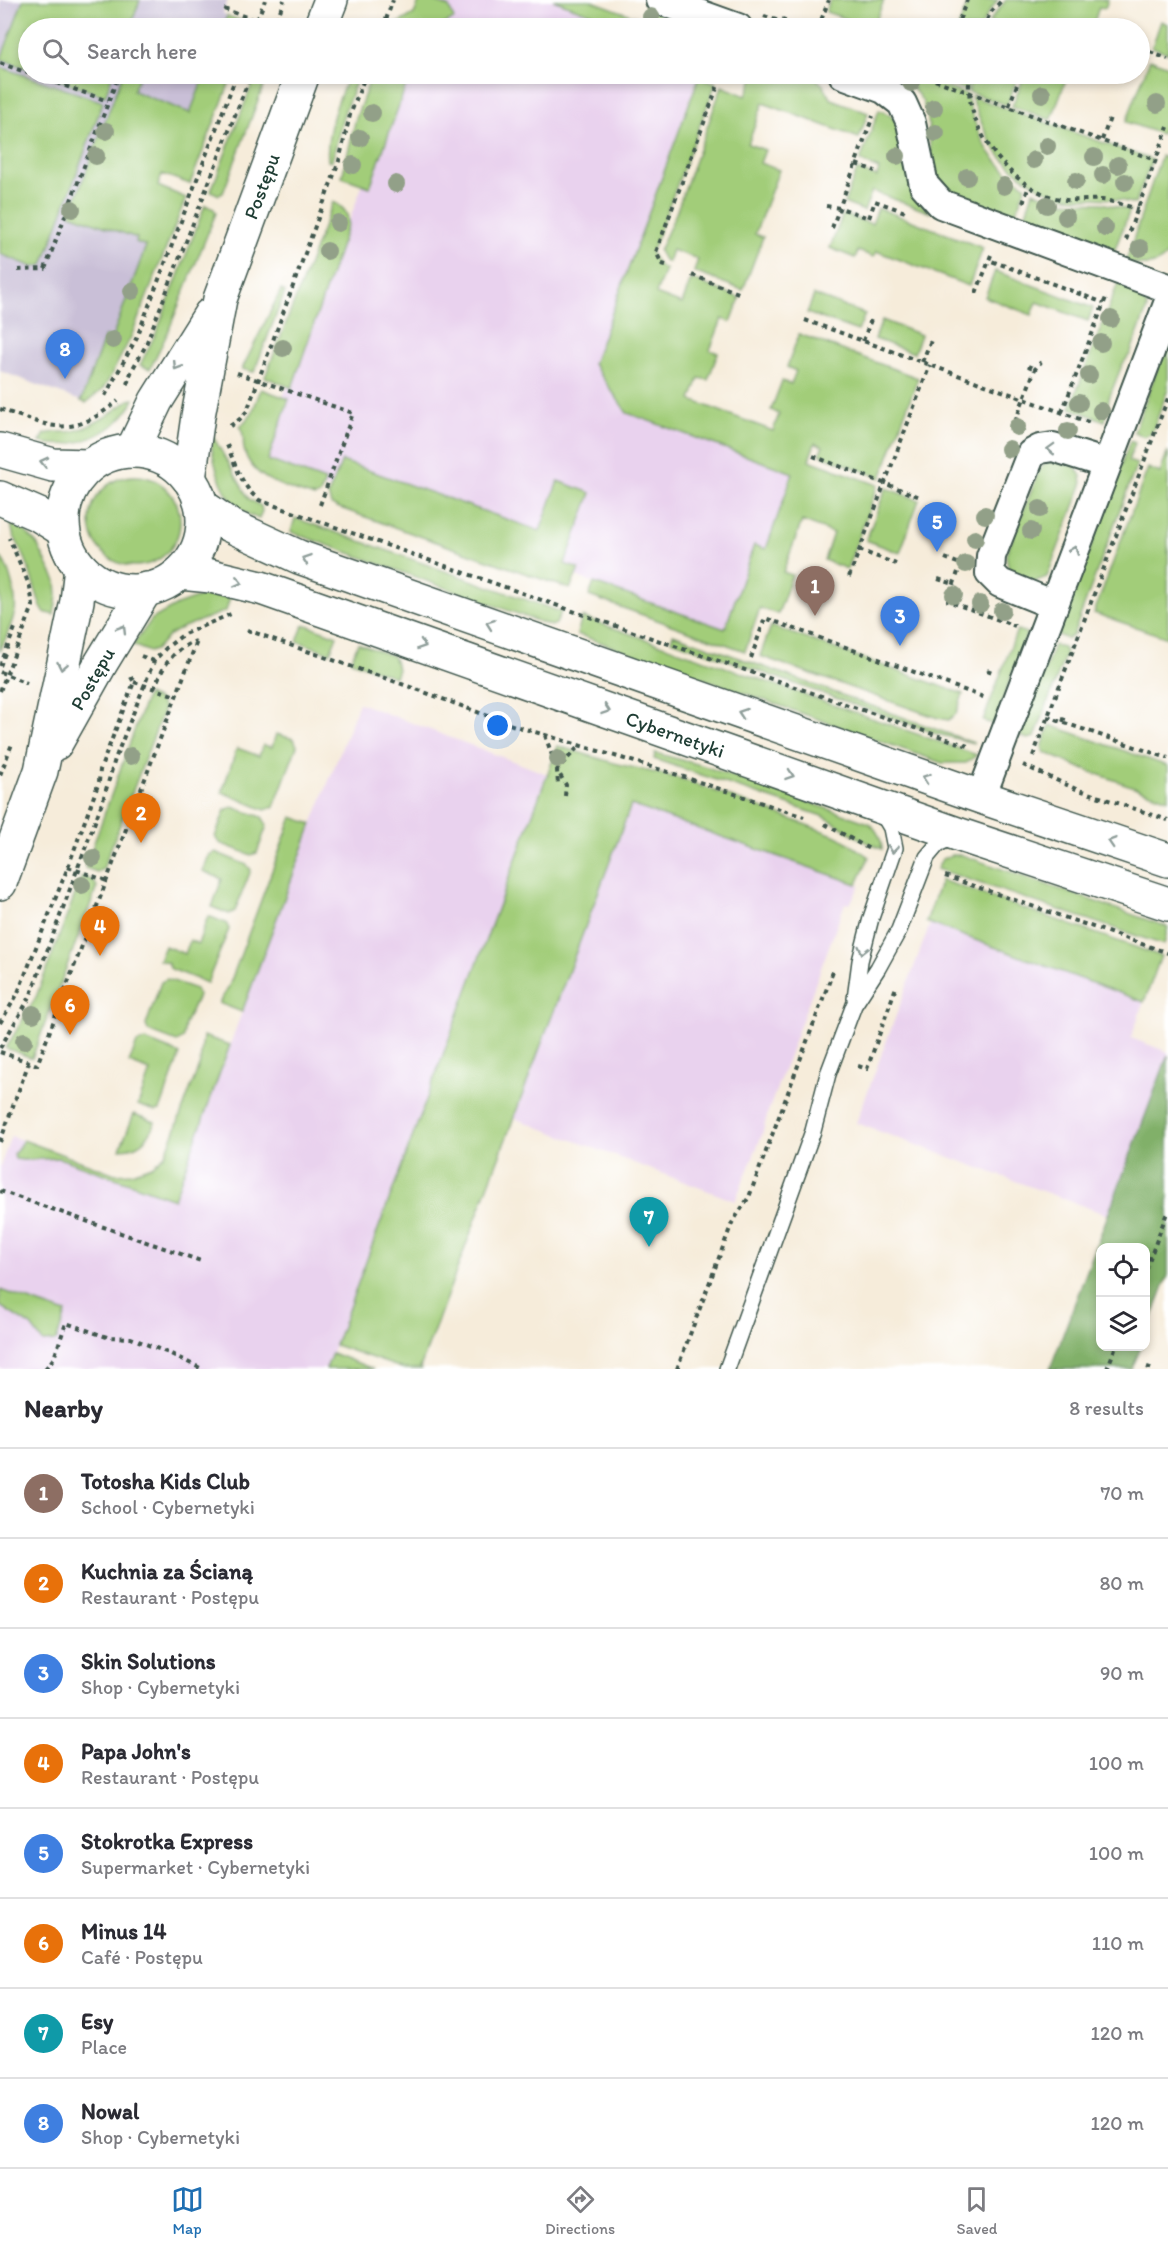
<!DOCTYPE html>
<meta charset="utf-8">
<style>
:root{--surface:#fff;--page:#f2f2f3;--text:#2b2b33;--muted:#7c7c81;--line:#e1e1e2;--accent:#1f6fb2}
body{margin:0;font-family:Itim,sans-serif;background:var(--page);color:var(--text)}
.controls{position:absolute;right:18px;bottom:18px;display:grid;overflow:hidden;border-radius:12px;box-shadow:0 3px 9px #0003}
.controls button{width:54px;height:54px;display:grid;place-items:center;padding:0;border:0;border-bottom:2px solid var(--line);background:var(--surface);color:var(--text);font:30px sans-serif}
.you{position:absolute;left:498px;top:726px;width:21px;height:21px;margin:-15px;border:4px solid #fff;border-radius:50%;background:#1a73e8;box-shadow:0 0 0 9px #1a73e833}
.badge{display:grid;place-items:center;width:39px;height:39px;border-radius:50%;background:var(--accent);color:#fff;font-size:20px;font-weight:700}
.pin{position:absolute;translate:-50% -50px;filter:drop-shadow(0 2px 3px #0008)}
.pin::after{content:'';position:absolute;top:32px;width:21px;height:18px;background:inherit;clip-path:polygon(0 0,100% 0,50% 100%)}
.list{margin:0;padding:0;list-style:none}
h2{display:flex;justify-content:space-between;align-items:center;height:78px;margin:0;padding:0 24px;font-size:26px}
h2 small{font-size:20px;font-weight:400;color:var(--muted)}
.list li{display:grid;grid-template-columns:39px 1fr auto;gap:18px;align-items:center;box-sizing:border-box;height:90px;padding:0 24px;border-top:2px solid var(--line)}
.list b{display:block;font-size:22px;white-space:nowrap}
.list p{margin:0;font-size:20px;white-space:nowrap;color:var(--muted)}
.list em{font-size:20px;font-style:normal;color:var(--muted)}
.icon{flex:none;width:33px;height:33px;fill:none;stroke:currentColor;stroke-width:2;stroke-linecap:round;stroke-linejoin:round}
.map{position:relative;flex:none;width:1168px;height:1369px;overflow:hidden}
.search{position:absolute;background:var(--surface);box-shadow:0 3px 9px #0003;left:18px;right:18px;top:18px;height:66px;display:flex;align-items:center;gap:15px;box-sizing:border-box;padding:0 21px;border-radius:33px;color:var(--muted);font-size:22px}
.sheet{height:798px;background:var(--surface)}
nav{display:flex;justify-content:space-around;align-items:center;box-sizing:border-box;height:84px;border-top:2px solid var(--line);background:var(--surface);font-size:16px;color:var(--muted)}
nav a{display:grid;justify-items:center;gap:3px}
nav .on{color:var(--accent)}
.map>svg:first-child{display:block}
.built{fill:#e9d2ee}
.industrial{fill:#c9bfd7}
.green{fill:#a2cd79;stroke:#608556;stroke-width:1.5}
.forest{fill:#81b069;stroke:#50764e;stroke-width:1.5}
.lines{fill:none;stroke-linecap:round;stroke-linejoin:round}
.lane-casing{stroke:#3f574d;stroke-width:18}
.street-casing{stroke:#3f574d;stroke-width:32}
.secondary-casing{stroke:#3f574d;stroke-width:36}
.path{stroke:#3f574d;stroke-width:4;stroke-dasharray:4.5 4.5;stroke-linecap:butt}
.lane{stroke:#fff;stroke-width:15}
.street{stroke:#fff;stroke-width:28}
.secondary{stroke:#fff;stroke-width:33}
.tree{fill:#92a088}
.oneway{stroke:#8f9e9a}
.labels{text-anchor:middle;stroke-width:6;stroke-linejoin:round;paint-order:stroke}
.street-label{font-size:20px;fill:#1f3d34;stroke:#fff}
</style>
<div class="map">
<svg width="1168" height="1369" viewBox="0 0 1168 1369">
<rect width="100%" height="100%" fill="#fff"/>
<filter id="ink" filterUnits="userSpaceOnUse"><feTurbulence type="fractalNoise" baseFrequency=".0167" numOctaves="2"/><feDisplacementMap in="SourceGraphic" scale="12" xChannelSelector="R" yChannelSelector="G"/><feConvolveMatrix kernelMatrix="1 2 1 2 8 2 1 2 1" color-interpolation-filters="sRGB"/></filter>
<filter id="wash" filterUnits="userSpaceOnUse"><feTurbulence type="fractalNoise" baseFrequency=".008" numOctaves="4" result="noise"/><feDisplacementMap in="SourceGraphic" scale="24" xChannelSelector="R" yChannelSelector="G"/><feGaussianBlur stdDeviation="1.35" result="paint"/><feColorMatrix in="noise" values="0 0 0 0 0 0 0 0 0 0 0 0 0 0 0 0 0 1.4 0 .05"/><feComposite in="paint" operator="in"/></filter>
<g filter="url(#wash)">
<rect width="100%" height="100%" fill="#f6ecda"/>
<!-- built -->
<path class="built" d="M432 0H553L630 28H421Z
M404 74H699L593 364 627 413 793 473 766 550 754 546 725 629 258 464Z
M359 703 547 774 326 1369H0V1167L11 1136 175 1195 287 889Z
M631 805 860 885 850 904 845 903 768 1112 762 1135 735 1201 514 1118Z
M926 922 1149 987 1131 1038 1168 1052V1055L1108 1215 856 1123 930 924Z"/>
<!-- industrial -->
<path class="industrial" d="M0 0H228L223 13 227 16 222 28H28V74H205L190 113 187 111 137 241 147 245 112 338 105 336 81 401 0 371Z"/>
<!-- green -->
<path class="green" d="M23 0H140L130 28H28V69L1 59Z
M420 0H430L449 7 454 19 437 28H390L414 14Z
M553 0H590L644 20 648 9 660 13 656 24 667 28H630Z
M830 0H884L873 28 826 12Z
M969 0H998L989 12 980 28H958Z
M1006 0H1108L1105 8 1099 7 1092 28H1006L989 22Z
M227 16 252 24 251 28H222Z
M1161 21 1168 24V53L1152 47Z
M1150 59 1168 66V115L1161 134 1126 122Z
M0 67 103 102 43 265 33 267 0 254Z
M42 74H113L105 96Z
M123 74H140L133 91 190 113 205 74H233L190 184 162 174 158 186 186 198 131 337 107 383 102 390 86 403 81 401 105 336 112 338 146 246 136 242 137 238 70 214Z
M256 74H268L223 193 219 195 211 191Z
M349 74H359L344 113 332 161H328C325 132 338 100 349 74Z
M372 74H410L370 187 342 177 356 118Z
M749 74H811L823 85 831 99 868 113 859 138 763 103 748 144 765 150 760 163 779 170 755 234 763 237 743 290 694 272 698 259 672 250 668 262 664 260 659 251 676 213 722 86 746 96 754 76Z
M893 74H908L966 94C978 137 987 160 1026 186L1013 219 949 196 936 185 931 158 928 118 922 100 912 87Z
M941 74H968L967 91 938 80Z
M971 74H1019L1007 105 969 92Z
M1025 74H1068L1051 120 1012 106Z
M699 77 716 83 651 253 659 266 665 269 656 294 682 304 691 279 740 298 731 322 722 319 710 350 718 353 708 380 699 378 691 400 773 431 779 414 771 410 782 381 791 384 796 371 787 367 799 334 918 378 881 478 819 454 823 446 815 443 809 460 878 485 847 569 824 560 833 533 802 521 783 572 792 575 778 614 760 608 745 651 589 596 594 583 725 629 754 545 766 549 793 473 627 413 593 364Z
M971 96 1152 160 1135 204C1109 196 1092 199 1067 197 1055 196 1042 189 1033 183 995 161 985 135 971 96Z
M879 110C914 121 901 159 911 187 915 199 923 206 931 213L872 191 864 211 844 203 857 170 877 177 879 169 860 161Z
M1161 156 1168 159V254C1156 268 1142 267 1126 261Z
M1033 191 1057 201 1102 203 1130 210 1112 257 1023 223Z
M333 202C342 206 349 213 348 224L292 388 265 377Z
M205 205 214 209 216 213 168 332 150 369 140 365 157 331Z
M878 208 983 248 969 286 876 251 874 257 858 251 855 258 830 248 843 214 872 224Z
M995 271 1093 308 1088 321 1037 302 1032 315 985 297Z
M1118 283C1133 288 1144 292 1147 309L1130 354 1122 365 1109 398 1105 421 1070 408Z
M281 290 285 292 254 372 242 369Z
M814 295 865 314 858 331 807 313Z
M882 320 921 335 914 353 875 339Z
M1168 340V389L1152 433 1144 437 1134 432Z
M261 389 289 399 268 460 325 481 320 495 314 497C289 488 251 481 244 449 242 439 246 438 240 427L252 413Z
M134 399C121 432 72 452 40 442L45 434C55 431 65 433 74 431 95 426 112 412 129 400Z
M211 433 249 499 261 506 262 511 259 519C252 516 244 513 238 508 220 491 211 457 211 433Z
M1130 441 1135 443 1128 461 1137 464 1073 635 1067 639 1058 635Z
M1168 451V638L1094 613 1148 468 1160 473Z
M342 461 540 531 558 481 591 493 565 564 579 569 570 589 331 505 328 495Z
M1052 461 1075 466 1081 476 1082 485 1047 577 1031 583 1009 571 1006 555 1039 471 1044 464Z
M90 521a45 45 0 1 1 90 0a45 45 0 1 1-90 0Z
M886 488 919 500 900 553 866 540Z
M295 518 561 612 556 624 551 626 291 532Z
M11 524 24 530 37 544 56 581 57 596 54 615 44 612 41 607 26 560 13 534Z
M0 557C9 564 17 600 15 611 12 625 5 639 0 652Z
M202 596 230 597 226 611 181 628 169 635 155 650 149 652 133 645 152 619 177 605Z
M582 617 977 755 966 763H942L577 634Z
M307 625 337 636 330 653 297 641 303 626Z
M771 626 963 694 956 714 948 720 938 718 760 656Z
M1017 630 1027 633 994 724 983 721Z
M673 634 974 743 937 734 671 640Z
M358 643 393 656 398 669 395 677 351 661Z
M1054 645 1063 647 1066 653 1035 737 1028 739 1020 736Z
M147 695 159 700 164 709 103 869 97 872 85 868Z
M1050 725 1168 766V799L1080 768 1044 752 1042 747Z
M276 734 294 739 297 746 274 807 265 810 222 792 237 748 259 756 263 745 272 747Z
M558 746 614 763 682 779 839 837 869 857 857 884 631 805 420 1368 422 1369H404L335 1345Z
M655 753 701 765 869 823C877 830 882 838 882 849L864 841 825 817 654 759Z
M232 807 262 817 267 825 257 853 251 855 219 843 215 837 225 810Z
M292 817 312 824 242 1012 219 1003 229 986Z
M215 852 247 865 251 870 235 911 229 914 212 907 222 879 203 871 209 855Z
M951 855H962L1168 927 1164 945 937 869 942 859Z
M82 876 94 881 97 887 32 1058 6 1048 36 997Z
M941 880 1161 956 1144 1002 926 922Z
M208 916 226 923 229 929 207 983 171 969 168 963 159 960 165 946 185 954 190 940 198 944Z
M167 979 196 989 198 996 185 1024 183 1038 177 1042 148 1031 146 1025 161 982Z
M203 1036 230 1045 174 1199 59 1158 23 1160 15 1159 14 1154 23 1140 115 1174 132 1173 152 1166 164 1156 171 1141 200 1063Z
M145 1040 180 1054 160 1110 155 1111 138 1105 150 1071 129 1063 137 1043Z
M134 1114 155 1122C149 1139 139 1149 120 1149Z
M0 1290 66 1313 56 1341 43 1342 31 1326 0 1306Z
M332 1353 373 1369H326Z"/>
<!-- forest -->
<path class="forest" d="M1168 1055V1275L1146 1334V1248H1100V1346L1141 1347 1132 1369H1050Z"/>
</g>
<g filter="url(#ink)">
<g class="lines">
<!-- lane casing -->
<g class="lane-casing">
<path id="lane" d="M855 999 860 961 871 918 895 848 891 828 881 811
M727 1369 813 1131 828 1074 854 1005 878 968 899 930 927 857 938 844 956 836"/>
</g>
<!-- street casing -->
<g class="street-casing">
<path id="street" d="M660 0 738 28
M843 74 884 89 902 103 911 123 924 185 941 204 1168 288
M1054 605 1000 583 990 573 991 556 1031 454 1040 449 1053 447 1107 464
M981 797 1168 304"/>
</g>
<!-- secondary casing -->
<g class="secondary-casing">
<g id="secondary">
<path d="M320 28 331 0"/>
<path d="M0 450 53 465 88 466"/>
<circle cx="133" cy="521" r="70"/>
<path d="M132 451 156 401 210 315"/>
<path id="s1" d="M189 479 198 416 220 299 303 74"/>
<path d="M0 498 39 515 63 530"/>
<path d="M202 506 229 525 299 557 981 797 1168 860"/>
<path id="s2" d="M180 573 211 576 261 588 960 835 1168 904"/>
<path id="s3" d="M56 743 101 663 146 589"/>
<path d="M0 883 41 771 77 601 81 568"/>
</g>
</g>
<!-- path -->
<path class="path" d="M224 9 257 21
M764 16 800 28
M783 22 786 14
M984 24 995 28
M254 28 265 0
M274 28 284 0
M383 28 393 0
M818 28 829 0
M956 28 967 0
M983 28 991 12 1002 0
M1150 52 1168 59
M0 63 28 73
M31 74 108 101
M918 74 1155 160
M970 74C961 124 1010 189 1060 199 1073 202 1088 199 1102 200 1114 201 1126 206 1138 209
M937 80 939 74
M1009 106 1021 74
M1102 140 1111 115
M856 164 875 171
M1023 203 1029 186
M826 206 840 208 869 218 875 201 908 213
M832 228 873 116
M1126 240 1168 127
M991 255 989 260 1104 303
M666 265 662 264 656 252 718 85 715 77 717 74
M18 270 45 269 119 74
M692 275 741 294
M976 293 989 261
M805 320 1091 423
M863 341 872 317
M922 362 932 338
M1028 366 1035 369
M237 373 353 413 348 427
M127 384 132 370 145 347 251 74
M105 396 137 337 237 74
M0 409C54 428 70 439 118 401
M1062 412 1107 295
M230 426 240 419 247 411 339 161 350 115 366 74
M1012 430 1035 369 1041 362
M227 445C235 464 242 487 259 500L581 614 968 746
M813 456 920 497
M320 505 348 427 352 429
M859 550 896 564
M945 558 960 564
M958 572 948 601 1015 626
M849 577 930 365
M938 579 954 584
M247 630 416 689 512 725 678 775 804 817
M141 656 154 661
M751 658 765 618 986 698
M0 666 15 628
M987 670 995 673
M0 672 27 683
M134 682 176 696
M154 689C163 666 172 650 196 641
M0 691 33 606 30 587 9 538
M1047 717 1168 758
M1063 722 1065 716
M545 735 557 770 558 785
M1033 756 1168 398
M1023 765 1076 789 1168 820
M0 775 12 744
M565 796 566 785 557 770 579 746
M825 824 871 850
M68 867 107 881
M945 876 1168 953
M0 1023 17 995 68 867 99 782 100 770 134 682 131 677
M0 1048 30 997 103 800 115 759 154 661 166 648 184 634 231 614
M0 1052 37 1065 197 641
M858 1066 867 1069 896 987
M0 1142 29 1062
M0 1191 204 1262
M1146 1269 1168 1210
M1147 1367 1153 1369
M45 1369 54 1358 66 1323 107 1337 131 1338 171 1354 202 1369
M677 1369 732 1223 749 1197 834 969
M1107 1369 1116 1346"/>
<!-- lane -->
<use href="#lane" class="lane"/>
<!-- street -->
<use href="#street" class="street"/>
<!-- secondary -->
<use href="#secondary" class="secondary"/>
</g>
<!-- trees -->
<g class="tree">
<circle cx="651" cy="17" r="9"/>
<circle cx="911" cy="83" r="9"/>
<circle cx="1042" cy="94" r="9"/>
<circle cx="1157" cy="104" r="9"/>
<circle cx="934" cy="108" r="9"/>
<circle cx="372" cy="113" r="9"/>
<circle cx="106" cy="131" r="9"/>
<circle cx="936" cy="133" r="9"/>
<circle cx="360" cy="138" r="9"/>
<circle cx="1047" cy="146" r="9"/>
<circle cx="96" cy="156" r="9"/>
<circle cx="897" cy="156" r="9"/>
<circle cx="1094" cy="157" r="9"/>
<circle cx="1034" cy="160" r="9"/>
<circle cx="353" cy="165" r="9"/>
<circle cx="1118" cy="165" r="9"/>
<circle cx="1103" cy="175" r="9"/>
<circle cx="967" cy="177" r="9"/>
<circle cx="1076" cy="181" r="9"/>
<circle cx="1125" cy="182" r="9"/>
<circle cx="396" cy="184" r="9"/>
<circle cx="1004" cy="186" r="9"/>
<circle cx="1047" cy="205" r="9"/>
<circle cx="72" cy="209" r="9"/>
<circle cx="1066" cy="217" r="9"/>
<circle cx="338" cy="223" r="9"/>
<circle cx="1105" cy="228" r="9"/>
<circle cx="1140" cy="248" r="9"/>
<circle cx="327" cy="251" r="9"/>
<circle cx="132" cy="291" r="9"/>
<circle cx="1111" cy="319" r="9"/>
<circle cx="113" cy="340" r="9"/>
<circle cx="1101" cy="343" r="9"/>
<circle cx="283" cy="348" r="9"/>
<circle cx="1089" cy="375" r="9"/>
<circle cx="1079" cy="403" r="9"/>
<circle cx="1101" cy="411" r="9"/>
<circle cx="1017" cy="427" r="9"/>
<circle cx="1068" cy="431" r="9"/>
<circle cx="1009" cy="449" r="9"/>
<circle cx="1040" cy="509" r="9"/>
<circle cx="985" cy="515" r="9"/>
<circle cx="1031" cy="531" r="9"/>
<circle cx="975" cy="539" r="9"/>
<circle cx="966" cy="564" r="9"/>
<circle cx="954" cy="595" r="9"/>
<circle cx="980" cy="604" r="9"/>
<circle cx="1002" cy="611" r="9"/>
<circle cx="131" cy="756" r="9"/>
<circle cx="558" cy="759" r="9"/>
<circle cx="93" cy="858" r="9"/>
<circle cx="82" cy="885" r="9"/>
<circle cx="33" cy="1014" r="9"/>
<circle cx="24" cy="1041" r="9"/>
</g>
<!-- one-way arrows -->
<defs><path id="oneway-chevron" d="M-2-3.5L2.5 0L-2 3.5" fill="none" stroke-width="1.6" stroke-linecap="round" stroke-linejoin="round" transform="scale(1.5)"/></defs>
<g class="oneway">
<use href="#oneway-chevron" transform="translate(177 366) rotate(122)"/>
<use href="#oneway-chevron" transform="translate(1051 449) rotate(-178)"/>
<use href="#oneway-chevron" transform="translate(44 462) rotate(-167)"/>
<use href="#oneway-chevron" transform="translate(1074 550) rotate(-69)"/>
<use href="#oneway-chevron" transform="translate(306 559) rotate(-161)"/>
<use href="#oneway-chevron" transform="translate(238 582) rotate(13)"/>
<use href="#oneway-chevron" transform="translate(490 624) rotate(-160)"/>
<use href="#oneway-chevron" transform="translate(122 629) rotate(-59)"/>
<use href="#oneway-chevron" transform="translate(422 645) rotate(19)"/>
<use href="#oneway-chevron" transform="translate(62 666) rotate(101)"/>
<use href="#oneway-chevron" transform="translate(606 710) rotate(19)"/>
<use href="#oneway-chevron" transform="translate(742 713) rotate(-161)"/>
<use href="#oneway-chevron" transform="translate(790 775) rotate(19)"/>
<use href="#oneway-chevron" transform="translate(926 778) rotate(-161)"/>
<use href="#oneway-chevron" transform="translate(1112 842) rotate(-162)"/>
<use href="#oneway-chevron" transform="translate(893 849) rotate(97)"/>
<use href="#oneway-chevron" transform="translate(863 950) rotate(103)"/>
</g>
</g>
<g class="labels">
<!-- street labels -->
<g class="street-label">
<text dy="7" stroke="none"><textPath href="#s1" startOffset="303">Postępu</textPath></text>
<text dy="7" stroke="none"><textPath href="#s3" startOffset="74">Postępu</textPath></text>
<text dy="7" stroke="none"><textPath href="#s2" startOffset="522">Cybernetyki</textPath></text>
</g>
</g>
</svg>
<div class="controls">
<button><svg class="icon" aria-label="locate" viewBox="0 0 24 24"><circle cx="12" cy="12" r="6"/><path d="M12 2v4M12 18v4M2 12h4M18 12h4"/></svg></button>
<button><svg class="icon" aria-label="layers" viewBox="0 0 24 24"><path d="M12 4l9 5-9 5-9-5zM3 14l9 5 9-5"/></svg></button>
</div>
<div class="you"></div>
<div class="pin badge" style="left:815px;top:616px;background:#8d6e63">1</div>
<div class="pin badge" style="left:141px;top:843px;background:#e8710a">2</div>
<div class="pin badge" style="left:900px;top:646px;background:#3f7fe0">3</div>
<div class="pin badge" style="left:100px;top:956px;background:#e8710a">4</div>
<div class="pin badge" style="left:937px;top:552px;background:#3f7fe0">5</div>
<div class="pin badge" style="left:70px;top:1035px;background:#e8710a">6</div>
<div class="pin badge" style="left:649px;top:1247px;background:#0f9aa8">7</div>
<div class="pin badge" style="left:65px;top:379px;background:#3f7fe0">8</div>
<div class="search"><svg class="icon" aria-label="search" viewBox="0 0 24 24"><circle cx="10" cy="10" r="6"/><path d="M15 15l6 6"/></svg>Search here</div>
</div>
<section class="sheet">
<h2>Nearby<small>8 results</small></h2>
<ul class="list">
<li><span class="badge" style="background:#8d6e63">1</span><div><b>Totosha Kids Club</b><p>School · Cybernetyki</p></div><em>70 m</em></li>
<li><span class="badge" style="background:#e8710a">2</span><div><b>Kuchnia za Ścianą</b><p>Restaurant · Postępu</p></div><em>80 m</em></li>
<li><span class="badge" style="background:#3f7fe0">3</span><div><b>Skin Solutions</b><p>Shop · Cybernetyki</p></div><em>90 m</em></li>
<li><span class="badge" style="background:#e8710a">4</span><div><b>Papa John's</b><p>Restaurant · Postępu</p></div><em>100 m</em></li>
<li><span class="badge" style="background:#3f7fe0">5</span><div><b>Stokrotka Express</b><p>Supermarket · Cybernetyki</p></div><em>100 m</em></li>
<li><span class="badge" style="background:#e8710a">6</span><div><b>Minus 14</b><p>Café · Postępu</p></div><em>110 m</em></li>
<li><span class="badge" style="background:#0f9aa8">7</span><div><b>Esy</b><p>Place</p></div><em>120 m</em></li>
<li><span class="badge" style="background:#3f7fe0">8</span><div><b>Nowal</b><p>Shop · Cybernetyki</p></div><em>120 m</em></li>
</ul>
</section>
<nav>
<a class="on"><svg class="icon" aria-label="map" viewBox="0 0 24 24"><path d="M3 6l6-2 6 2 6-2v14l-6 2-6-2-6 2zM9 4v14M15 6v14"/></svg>Map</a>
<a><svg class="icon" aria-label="directions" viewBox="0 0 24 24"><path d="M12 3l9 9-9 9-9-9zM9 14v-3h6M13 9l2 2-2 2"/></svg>Directions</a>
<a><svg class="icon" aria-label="saved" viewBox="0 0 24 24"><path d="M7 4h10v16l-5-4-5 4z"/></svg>Saved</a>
</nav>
